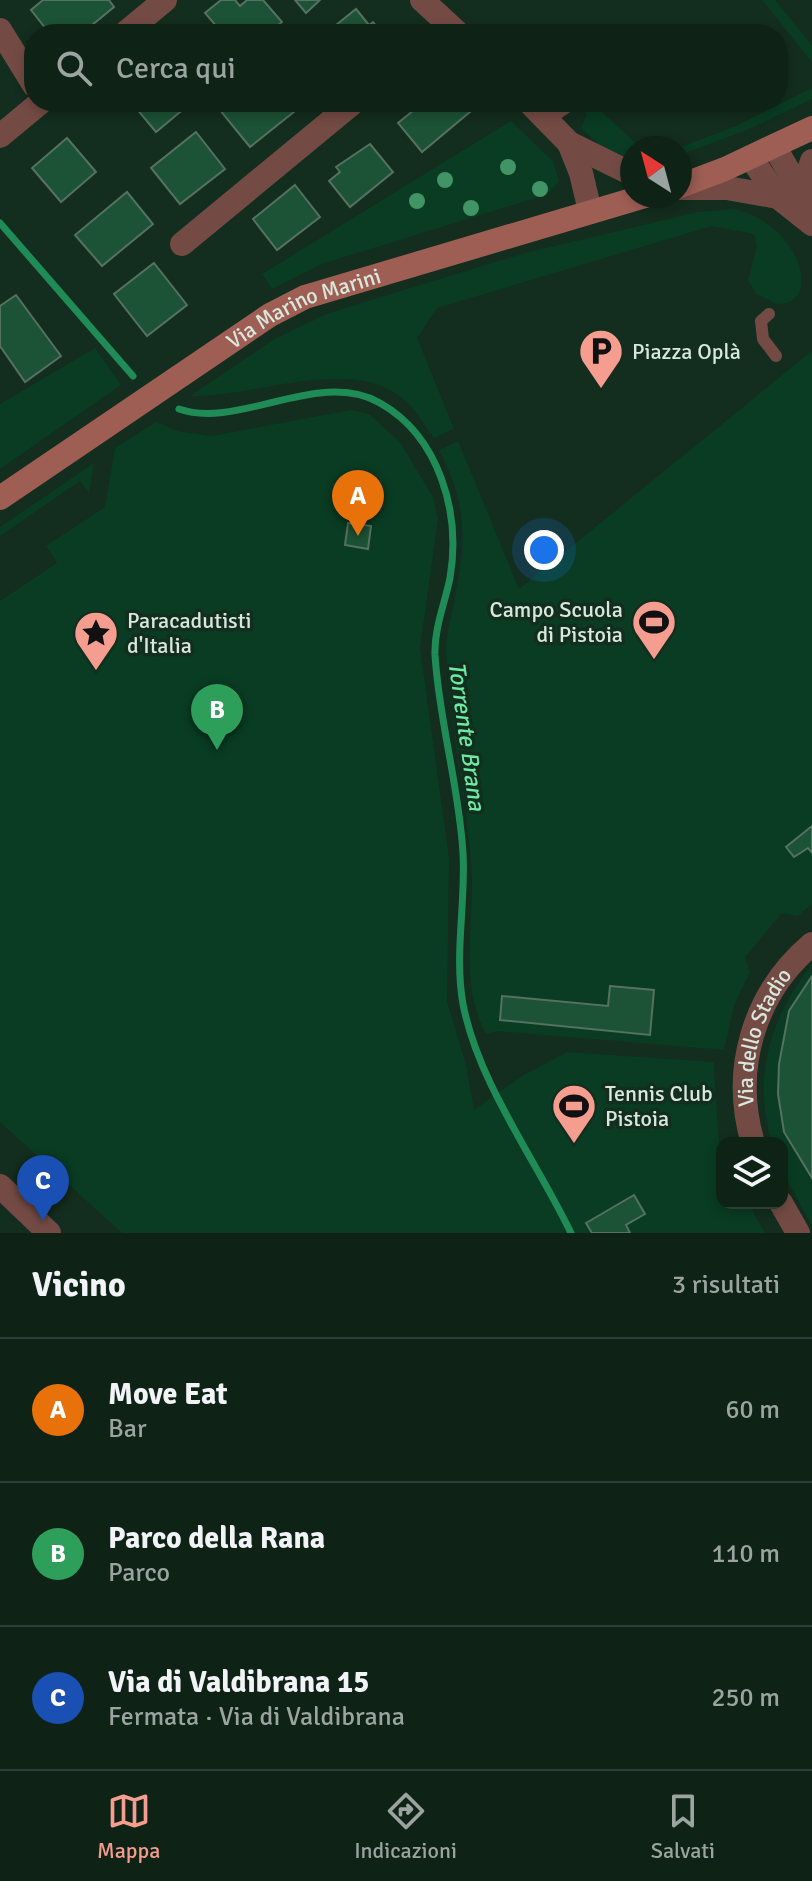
<!DOCTYPE html>
<html lang="it">
<meta charset="utf-8">
<style>
:root{--surface:#0e2216;--page:#172a1f;--text:#f1f3f6;--muted:#9ba4a1;--line:#2e3f35;--accent:#f59d8e}
body{margin:0;font-family:Signika,sans-serif;background:var(--page);color:var(--text)}
.controls{position:absolute;right:24px;bottom:24px;display:grid;overflow:hidden;border-radius:16px;box-shadow:0 4px 12px #0003}
.controls button{width:72px;height:72px;display:grid;place-items:center;padding:0;border:0;border-bottom:2px solid var(--line);background:var(--surface);color:var(--text);font:40px sans-serif}
.compass{position:absolute;left:620px;top:136px;width:72px;height:72px;border-radius:50%;background:var(--surface);box-shadow:0 4px 12px #0003;rotate:324deg}
.you{position:absolute;left:544px;top:550px;width:28px;height:28px;margin:-20px;border:6px solid #fff;border-radius:50%;background:#1a73e8;box-shadow:0 0 0 12px #1a73e833}
.badge{display:grid;place-items:center;width:52px;height:52px;border-radius:50%;background:var(--accent);color:#fff;font-size:26px;font-weight:700}
.pin{position:absolute;translate:-50% -66px;filter:drop-shadow(0 2px 4px #0008)}
.pin::after{content:'';position:absolute;top:42px;width:28px;height:24px;background:inherit;clip-path:polygon(0 0,100% 0,50% 100%)}
.list{margin:0;padding:0;list-style:none}
h2{display:flex;justify-content:space-between;align-items:center;height:104px;margin:0;padding:0 32px;font-size:34px}
h2 small{font-size:26px;font-weight:400;color:var(--muted)}
.list li{display:grid;grid-template-columns:52px 1fr auto;gap:24px;align-items:center;box-sizing:border-box;height:144px;padding:0 32px;border-top:2px solid var(--line)}
.list b{display:block;font-size:30px;white-space:nowrap}
.list p{margin:0;font-size:26px;white-space:nowrap;color:var(--muted)}
.list em{font-size:26px;font-style:normal;color:var(--muted)}
.icon{flex:none;width:44px;height:44px;fill:none;stroke:currentColor;stroke-width:2;stroke-linecap:round;stroke-linejoin:round}
.map{position:relative;flex:none;width:812px;height:1233px;overflow:hidden}
.search{position:absolute;background:var(--surface);box-shadow:0 4px 12px #0003;left:24px;right:24px;top:24px;height:88px;display:flex;align-items:center;gap:20px;box-sizing:border-box;padding:0 28px;border-radius:32px;color:var(--muted);font-size:30px}
.sheet{height:536px;background:var(--surface)}
nav{display:flex;justify-content:space-around;align-items:center;box-sizing:border-box;height:112px;border-top:2px solid var(--line);background:var(--surface);font-size:22px;color:var(--muted)}
nav a{display:grid;justify-items:center;gap:4px}
nav .on{color:var(--accent)}
.map>svg:first-child{display:block}
.green{fill:#093c23}
.lines{fill:none;stroke-linecap:round;stroke-linejoin:round}
.stream{stroke:#1f8c57;stroke-width:7}
.building{fill:#1c5235;stroke:#55715f;stroke-width:2}
.service{stroke:#734b44;stroke-width:12}
.minor{stroke:#734b44;stroke-width:24}
.tertiary{stroke:#734b44;stroke-width:24}
.secondary{stroke:#9e5e54;stroke-width:24}
.tree{fill:#419466}
.labels{text-anchor:middle;stroke-width:7;stroke-linejoin:round;paint-order:stroke}
.street-label{font-size:22px;fill:#d8e8dd;stroke:#132d1e}
.poi-label{font-size:22px;fill:#d8e8dd;stroke:#132d1e;text-anchor:start}
.water-label{font-size:24px;font-style:italic;fill:#69eba3;stroke:#132d1e}
</style>
<div class="map">
<svg width="812" height="1233" viewBox="0 0 812 1233">
<rect width="100%" height="100%" fill="#132d1e"/>
<!-- green -->
<path class="green" d="M762 0H775L812 45V62Z
M812 88V99L747 130 680 155 678 148 736 126Z
M590 108 602 112 641 148H632V159L602 147 581 128 587 114 584 111Z
M511 121 553 161 559 181 548 194 322 264 272 289 262 274Z
M734 209C767 214 812 256 799 294 792 301 787 304 777 304L756 294 748 280 757 246 754 234 712 226 437 308 417 338 454 429 434 438C424 425 416 409 403 399 351 354 254 398 190 396L276 338 329 313 525 253 698 212Z
M95 348 121 385 0 469V404Z
M812 351V904L798 916 782 913 745 957 750 972 734 1005 724 1050 497 1031 486 1034C457 980 476 921 471 862 465 791 449 721 446 650 446 634 451 618 454 602 466 542 468 505 439 450L458 441 519 589Z
M351 410 369 414 400 442 433 497 438 519 420 648 449 858 447 1001 466 1065 474 1110 522 1076 567 1052 714 1062C715 1110 722 1155 722 1203H748L765 1233H122L0 1122V601L57 563 46 546 105 507 115 448 156 422 177 431 211 436Z
M94 463 89 493 80 481 0 536V527Z
M812 965V1226L782 1171V1143H772C752 1078 770 1016 812 965Z"/>
<g class="lines">
<!-- stream -->
<path class="stream" d="M0 223 133 376
M179 409C238 430 320 368 380 403 440 437 461 514 450 578 445 603 434 628 435 655 439 721 459 786 463 853 466 902 454 955 463 1004 478 1083 536 1160 571 1233"/>
</g>
<!-- building -->
<path class="building" d="M43 0H109L114 7 81 34H50L31 10Z
M221 0H235L240 6 247 0H263L282 22 268 34H223L205 13Z
M295 0H320L306 13Z
M356 9 369 25 373 22 383 34H325Z
M131 102H192L156 132Z
M228 102H296L300 107 250 147 219 109Z
M424 102H464L471 111 422 152 398 123Z
M196 132 225 169 180 204 151 168Z
M67 138 96 172 61 202 32 168Z
M370 144 393 172 350 207 329 181 340 172 336 167Z
M295 185 320 217 277 250 253 219Z
M127 192 153 224 102 266 75 235Z
M154 263 187 305 147 336 114 294Z
M16 295 61 356 25 382 0 346V306Z
M348 523 371 526 368 549 345 545Z
M812 826V853L808 848 794 857 786 847Z
M812 976V1178L784 1132 778 1094 779 1064 789 1011Z
M610 986 654 990 650 1035 500 1020 502 996 608 1006Z
M634 1195 645 1214 626 1225 630 1233H592L586 1223Z"/>
<g class="lines">
<!-- service -->
<path class="service" d="M684 34 689 31
M547 120 575 102
M769 314 761 321 763 339 776 356"/>
<!-- minor -->
<g class="minor">
<path d="M422 0 459 34"/>
<path d="M0 30 34 85"/>
<path d="M124 34 165 0"/>
<path d="M529 102 569 143 632 174"/>
<path d="M0 136 41 102"/>
<path d="M569 143 581 173 590 211"/>
<path d="M774 146 812 211"/>
<path d="M751 158 778 197 812 224"/>
<path d="M680 188H727L778 197"/>
<path d="M802 191 812 161"/>
<path d="M182 244 354 102"/>
<path id="s1" d="M753 1143C731 1069 754 993 812 944"/>
<path d="M781 1203 798 1233"/>
</g>
<!-- tertiary -->
<path class="tertiary" d="M0 1186 49 1233"/>
<!-- secondary -->
<g class="secondary">
<path d="M680 186 725 169 812 128"/>
<path id="s2" d="M0 498 270 315 305 297 645 196"/>
</g>
</g>
<!-- trees -->
<g class="tree">
<circle cx="508" cy="167" r="8"/>
<circle cx="445" cy="180" r="8"/>
<circle cx="540" cy="189" r="8"/>
<circle cx="417" cy="201" r="8"/>
<circle cx="471" cy="208" r="8"/>
</g>
<!-- icons -->
<defs>
<g id="parking-pin" transform="scale(2.3)"><path d="M0 17L-7.5 6A9.5 9.5 0 1 1 7.5 6Z" fill="#f59d8e" stroke="#132d1e"/><path d="M-3.5-5.5H1a3.5 3.5 0 0 1 0 7H-1V5.5H-3.5ZM-1-3.4V-.6H.8a1.4 1.4 0 0 0 0-2.8Z" fill="#111"/></g>
<g id="stadium-pin" transform="scale(2.3)"><path d="M0 17L-7.5 6A9.5 9.5 0 1 1 7.5 6Z" fill="#f59d8e" stroke="#132d1e"/><path d="M0-5a6.5 5 0 1 0 0 10a6.5 5 0 1 0 0-10ZM-3.5-1.8h7v3.6h-7Z" fill="#111"/></g>
<g id="sight-pin" transform="scale(2.3)"><path d="M0 17L-7.5 6A9.5 9.5 0 1 1 7.5 6Z" fill="#f59d8e" stroke="#132d1e"/><path d="M0-6L1.8-2.2L6-1.7L2.9 1.2L3.7 5.4L0 3.3L-3.7 5.4L-2.9 1.2L-6-1.7L-1.8-2.2Z" fill="#111"/></g>
</defs>
<g fill-rule="evenodd">
<use href="#parking-pin" x="601" y="351"/>
<use href="#stadium-pin" x="654" y="622"/>
<use href="#sight-pin" x="96" y="633"/>
<use href="#stadium-pin" x="574" y="1106"/>
</g>
<g class="labels">
<!-- street labels -->
<g class="street-label">
<text dy="8" stroke="none"><textPath href="#s2" startOffset="360">Via Marino Marini</textPath></text>
<text dy="8" stroke="none"><textPath href="#s1" startOffset="110">Via dello Stadio</textPath></text>
</g>
<!-- poi labels -->
<g class="poi-label">
<text x="632" y="359">Piazza Oplà</text>
<text x="623" y="617" text-anchor="end">Campo Scuola<tspan x="623" dy="25">di Pistoia</tspan></text>
<text x="127" y="628">Paracadutisti<tspan x="127" dy="25">d'Italia</tspan></text>
<text x="605" y="1101">Tennis Club<tspan x="605" dy="25">Pistoia</tspan></text>
</g>
<!-- water labels -->
<g class="water-label">
<text transform="translate(467 736) rotate(82)" y="8">Torrente Brana</text>
</g>
</g>
</svg>
<div class="controls">
<button><svg class="icon" aria-label="layers" viewBox="0 0 24 24"><path d="M12 4l9 5-9 5-9-5zM3 14l9 5 9-5"/></svg></button>
</div>
<svg class="compass" viewBox="-18 -18 36 36"><path d="M0-13l5 13h-10z" fill="#e53935"/><path d="M0 13l5-13h-10z" fill="#9ba4a1"/></svg>
<div class="you"></div>
<div class="pin badge" style="left:358px;top:536px;background:#e8710a">A</div>
<div class="pin badge" style="left:217px;top:750px;background:#2e9e5b">B</div>
<div class="pin badge" style="left:43px;top:1221px;background:#1a4fb4">C</div>
<div class="search"><svg class="icon" aria-label="search" viewBox="0 0 24 24"><circle cx="10" cy="10" r="6"/><path d="M15 15l6 6"/></svg>Cerca qui</div>
</div>
<section class="sheet">
<h2>Vicino<small>3 risultati</small></h2>
<ul class="list">
<li><span class="badge" style="background:#e8710a">A</span><div><b>Move Eat</b><p>Bar</p></div><em>60 m</em></li>
<li><span class="badge" style="background:#2e9e5b">B</span><div><b>Parco della Rana</b><p>Parco</p></div><em>110 m</em></li>
<li><span class="badge" style="background:#1a4fb4">C</span><div><b>Via di Valdibrana 15</b><p>Fermata · Via di Valdibrana</p></div><em>250 m</em></li>
</ul>
</section>
<nav>
<a class="on"><svg class="icon" aria-label="map" viewBox="0 0 24 24"><path d="M3 6l6-2 6 2 6-2v14l-6 2-6-2-6 2zM9 4v14M15 6v14"/></svg>Mappa</a>
<a><svg class="icon" aria-label="directions" viewBox="0 0 24 24"><path d="M12 3l9 9-9 9-9-9zM9 14v-3h6M13 9l2 2-2 2"/></svg>Indicazioni</a>
<a><svg class="icon" aria-label="saved" viewBox="0 0 24 24"><path d="M7 4h10v16l-5-4-5 4z"/></svg>Salvati</a>
</nav>
